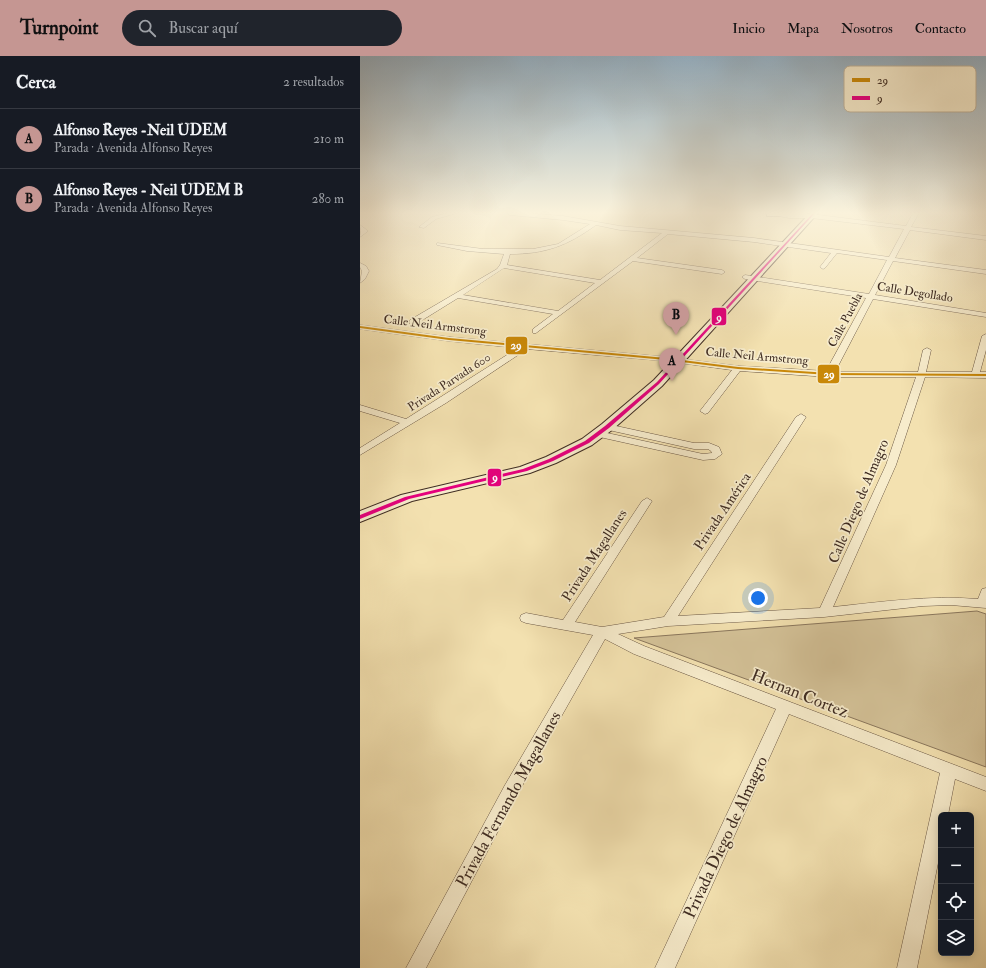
<!DOCTYPE html>
<html lang="es">
<meta charset="utf-8">
<style>
:root{--surface:#171b24;--page:#20242c;--text:#f1f3f6;--muted:#9ea1a6;--line:#363941;--accent:#c59692}
body{margin:0;font-family:"IM FELL Double Pica",serif;background:var(--page);color:var(--text)}
.controls{position:absolute;right:12px;bottom:12px;display:grid;overflow:hidden;border-radius:6px;box-shadow:0 2px 10px #0003}
.controls button{width:36px;height:36px;display:grid;place-items:center;padding:0;border:0;border-bottom:1px solid var(--line);background:var(--surface);color:var(--text);font:20px sans-serif}
.you{position:absolute;left:398px;top:542px;width:14px;height:14px;margin:-10px;border:3px solid #fff;border-radius:50%;background:#1a73e8;box-shadow:0 0 0 6px #1a73e833}
.badge{display:grid;place-items:center;width:26px;height:26px;border-radius:50%;background:var(--accent);color:#111;font-size:13px;font-weight:700}
.pin{position:absolute;translate:-50% -33px;filter:drop-shadow(0 1px 2px #0008)}
.pin::after{content:'';position:absolute;top:21px;width:14px;height:12px;background:inherit;clip-path:polygon(0 0,100% 0,50% 100%)}
.list{margin:0;padding:0;list-style:none}
h2{display:flex;justify-content:space-between;align-items:center;height:52px;margin:0;padding:0 16px;font-size:17px}
h2 small{font-size:13px;font-weight:400;color:var(--muted)}
.list li{display:grid;grid-template-columns:26px 1fr auto;gap:12px;align-items:center;box-sizing:border-box;height:60px;padding:0 16px;border-top:1px solid var(--line)}
.list b{display:block;font-size:15px;white-space:nowrap}
.list p{margin:0;font-size:13px;white-space:nowrap;color:var(--muted)}
.list em{font-size:13px;font-style:normal;color:var(--muted)}
.icon{flex:none;width:22px;height:22px;fill:none;stroke:currentColor;stroke-width:2;stroke-linecap:round;stroke-linejoin:round}
.map{position:relative;flex:none;width:626px;height:912px;overflow:hidden}
header{display:flex;align-items:center;gap:24px;box-sizing:border-box;height:56px;padding:0 20px;background:var(--accent);color:#111}
header strong{font-size:19px}
nav{display:flex;gap:22px;margin-inline-start:auto;font-size:14px}
.search{width:280px;height:36px;background:var(--page);display:flex;align-items:center;gap:10px;box-sizing:border-box;padding:0 14px;border-radius:22px;color:var(--muted);font-size:15px}
main{display:flex}
aside{flex:1;background:var(--surface)}
.map>svg:first-child{display:block}
.green{fill:#d4c298;stroke:#8a775d}
.lines{fill:none;stroke-linecap:round;stroke-linejoin:round}
.minor-casing{stroke:#6c5946;stroke-width:1}
.secondary-casing{stroke:#3f2c22;stroke-width:2}
.minor{fill:#f7eccc;fill-rule:evenodd}
.secondary{fill:#f7eccc;fill-rule:evenodd}
.bus-1-casing{stroke:#f7eccc;stroke-width:3}
.bus-2-casing{stroke:#f7eccc;stroke-width:3}
.bus-1{fill:#c98808;fill-rule:evenodd}
.bus-2{fill:#e5007d;fill-rule:evenodd}
.labels{text-anchor:middle;stroke-width:3.5;stroke-linejoin:round;paint-order:stroke}
.far-street-label{font-size:12px;fill:#3f2c22;stroke:#f7eccc}
.street-label{font-size:14px;fill:#3f2c22;stroke:#f7eccc}
.near-street-label{font-size:17px;fill:#3f2c22;stroke:#f7eccc}
.key{fill:#f7eccc;stroke:#c0b299;stroke-width:1}
.key-label{font-size:11px;fill:#3f2c22}
.line-badge{stroke:#f7eccc;stroke-width:1.5}
.badge-label{font-size:11px;text-anchor:middle;font-weight:bold;fill:#fff}
</style>
<header>
<strong>Turnpoint</strong>
<div class="search"><svg class="icon" aria-label="search" viewBox="0 0 24 24"><circle cx="10" cy="10" r="6"/><path d="M15 15l6 6"/></svg>Buscar aquí</div>
<nav><a>Inicio</a><a>Mapa</a><a>Nosotros</a><a>Contacto</a></nav>
</header>
<main>
<aside>
<h2>Cerca<small>2 resultados</small></h2>
<ul class="list">
<li><span class="badge">A</span><div><b>Alfonso Reyes -Neil UDEM</b><p>Parada · Avenida Alfonso Reyes</p></div><em>210 m</em></li>
<li><span class="badge">B</span><div><b>Alfonso Reyes - Neil UDEM B</b><p>Parada · Avenida Alfonso Reyes</p></div><em>280 m</em></li>
</ul>
</aside>
<div class="map">
<svg width="626" height="912" viewBox="0 0 626 912">
<rect width="100%" height="100%" fill="#f3e1b0"/>
<filter id="stains"><feTurbulence type="fractalNoise" baseFrequency=".005" numOctaves="4"/><feColorMatrix values="0 0 0 0 .2 0 0 0 0 .09 0 0 0 0 .02 0 0 0 .5 -.17"/></filter>
<radialGradient id="worn" r=".72"><stop offset=".6" stop-color="#630" stop-opacity="0"/><stop offset="1" stop-color="#630" stop-opacity=".3"/></radialGradient>
<!-- green -->
<path class="green" d="M617 555 626 558V711L274 582Z"/>
<g class="lines">
<!-- minor casing -->
<g class="minor-casing">
<path id="minor" d="M88 157H97L76 163 64 172 59 171 72 161Z
M147 157H166L203 160 260 170 394 182 529 201 544 173 451 162H429L403 157 451 158 546 170 553 157H559L551 171 626 180V184L550 174 535 202 626 214V218L533 205 515 239 626 257V261L513 243 475 316H558L563 294 567 292 571 294 566 316H612L622 280 626 278V294L620 316H626V322L565 321 536 409 473 551C521 546 569 539 618 543L622 533 626 532V552L591 549 563 550 464 561 308 570 258 578 284 590 626 721V735L595 723 588 759H581V792L557 912H537L580 717 429 658 315 912H295L416 653 274 598 245 583 157 739 66 912H46L145 729 233 579 166 567 161 565 160 562 161 559 166 557 203 564 282 445 287 442 292 445 215 566 242 571 304 561 436 361 441 358 446 361 318 560 460 552 526 409 556 321H469L380 315 348 357 345 358 340 355 372 314 306 305 167 293 86 347 0 399V392L40 367 0 355V349L46 363 158 292 89 285 0 273V269L89 281 306 301 378 310 466 315 506 242 385 223 382 221 385 219 509 238 527 204 477 197 465 212 463 213 460 211 471 197 394 186 308 178 277 202 362 214 365 216 362 218 273 205 176 277H173V273L193 258 98 242 56 268H50V264L137 213 140 209 144 198 107 195 77 189V187L123 193H173L198 188 230 168 203 164 150 159ZM236 169 260 174 302 177 240 224 147 209 150 198C185 198 207 190 236 169ZM144 212 235 227 198 255 103 239Z
M0 169 8 175 0 181 1 175Z
M0 207 6 210 9 215 5 223 0 227 2 215 0 211Z
M247 368 334 387H349L359 391 362 398 355 403 343 404 235 380 233 378 238 375 343 398 352 397 351 395 348 393H334L244 373 242 371 244 369Z"/>
</g>
<!-- secondary casing -->
<g class="secondary-casing">
<path id="secondary" d="M407 157H447L448 158 444 160H407Z
M450 157H458L302 330 252 374 232 389 196 407 170 417 52 445 0 466V455L41 439 160 411 186 401 222 383 242 368 294 324Z"/>
</g>
<!-- minor -->
<use href="#minor" class="minor"/>
<!-- secondary -->
<use href="#secondary" class="secondary"/>
<!-- bus-1 casing -->
<g class="bus-1-casing">
<path id="bus-1" d="M0 270 89 282 306 302 378 311 469 317 626 318V320L469 319 378 313 306 304 89 284 0 272Z"/>
</g>
<!-- bus-2 casing -->
<g class="bus-2-casing">
<path id="bus-2" d="M453 157H455L299 328 249 372 229 387 193 405 167 415 49 443 0 463V459L45 441 163 413 189 403 225 385 245 370 297 326Z"/>
</g>
<!-- bus-1 -->
<use href="#bus-1" class="bus-1"/>
<!-- bus-2 -->
<use href="#bus-2" class="bus-2"/>
</g>
<!-- sky -->
<linearGradient id="sky" x2="0" y2="1"><stop stop-color="#94adbe"/><stop offset="0.55" stop-color="#faf2db"/><stop offset="1" stop-color="#faf2db" stop-opacity="0"/></linearGradient>
<rect width="626" height="285" fill="url(#sky)"/>
<g class="labels">
<!-- far-street labels -->
<g class="far-street-label">
<text transform="translate(555 236) rotate(9)" y="4">Calle Degollado</text>
<text transform="translate(485 264) rotate(-62)" y="4">Calle Puebla</text>
<text transform="translate(75 269) rotate(7)" y="4">Calle Neil Armstrong</text>
<text transform="translate(397 300) rotate(5)" y="4">Calle Neil Armstrong</text>
<text transform="translate(89 326) rotate(-33)" y="4">Privada Parvada 600</text>
</g>
<!-- street labels -->
<g class="street-label">
<text transform="translate(498 445) rotate(-67)" y="5">Calle Diego de Almagro</text>
<text transform="translate(362 455) rotate(-56)" y="5">Privada América</text>
<text transform="translate(234 499) rotate(-57)" y="5">Privada Magallanes</text>
</g>
<!-- near-street labels -->
<g class="near-street-label">
<text transform="translate(440 637) rotate(22)" y="6">Hernan Cortez</text>
<text transform="translate(148 743) rotate(-61)" y="6">Privada Fernando Magallanes</text>
<text transform="translate(365 781) rotate(-65)" y="6">Privada Diego de Almagro</text>
</g>
</g>
<!-- legend -->
<rect x="484" y="10" width="132" height="46" rx="6" class="key"/>
<rect x="492" y="22" width="18" height="4" fill="#c98808"/>
<rect x="492" y="40" width="18" height="4" fill="#e5007d"/>
<g class="key-label">
<text x="517" y="28">29</text>
<text x="517" y="46">9</text>
</g>
<g class="line-badge">
<rect x="351" y="251" width="16" height="19" rx="4" fill="#e5007d"/>
<rect x="145" y="280" width="23" height="19" rx="4" fill="#c98808"/>
<rect x="457" y="308" width="23" height="20" rx="4" fill="#c98808"/>
<rect x="127" y="412" width="15" height="19" rx="4" fill="#e5007d"/>
</g>
<g class="badge-label">
<text x="359" y="265">9</text>
<text x="156" y="293">29</text>
<text x="469" y="322">29</text>
<text x="135" y="425">9</text>
</g>
<rect width="100%" height="100%" filter="url(#stains)"/>
<rect width="100%" height="100%" fill="url(#worn)"/>
</svg>
<div class="controls">
<button>+</button>
<button>−</button>
<button><svg class="icon" aria-label="locate" viewBox="0 0 24 24"><circle cx="12" cy="12" r="6"/><path d="M12 2v4M12 18v4M2 12h4M18 12h4"/></svg></button>
<button><svg class="icon" aria-label="layers" viewBox="0 0 24 24"><path d="M12 4l9 5-9 5-9-5zM3 14l9 5 9-5"/></svg></button>
</div>
<div class="you"></div>
<div class="pin badge" style="left:312px;top:325px">A</div>
<div class="pin badge" style="left:316px;top:279px">B</div>
</div>
</main>
